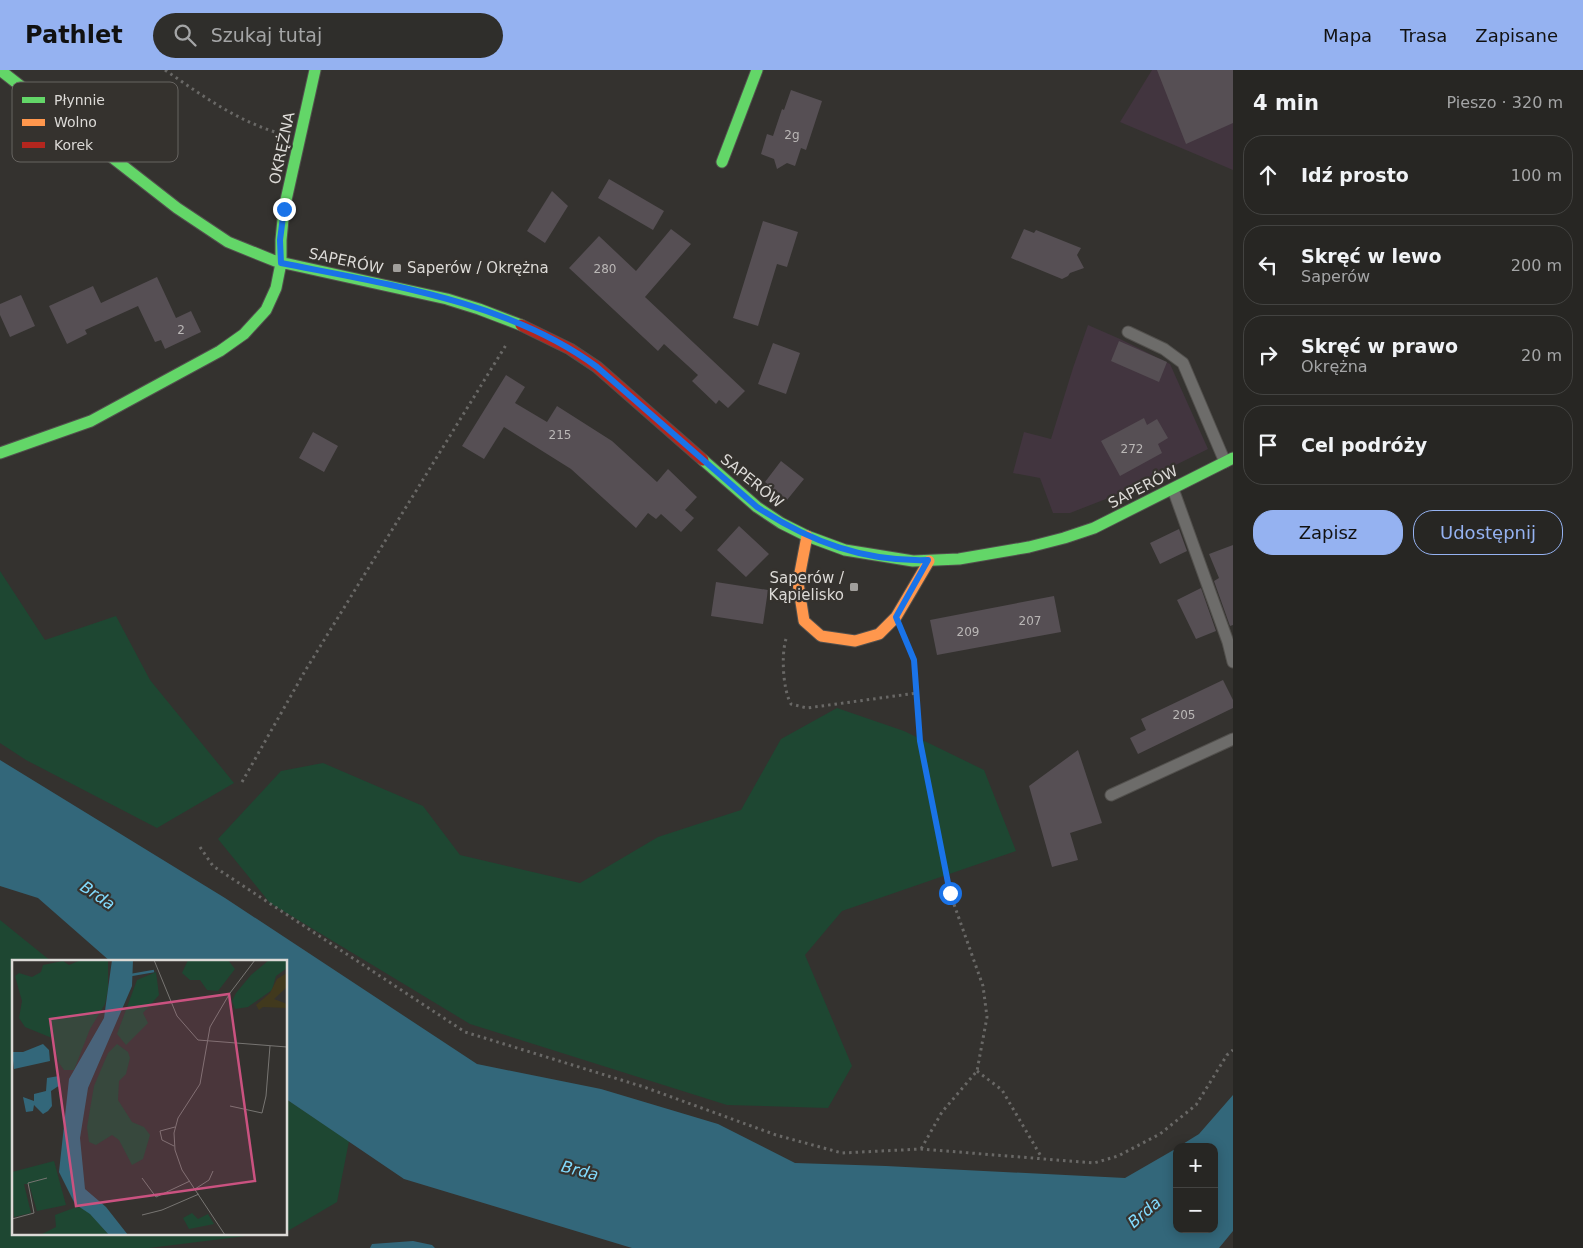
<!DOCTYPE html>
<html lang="pl">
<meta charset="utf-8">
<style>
:root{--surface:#272623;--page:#2f2e2b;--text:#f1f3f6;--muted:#a4a5a6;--line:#434341;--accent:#95b2f1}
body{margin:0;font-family:"DejaVu Sans",sans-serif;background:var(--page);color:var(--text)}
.controls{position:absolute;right:15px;bottom:15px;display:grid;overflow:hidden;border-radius:10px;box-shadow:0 2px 12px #0003}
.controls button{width:45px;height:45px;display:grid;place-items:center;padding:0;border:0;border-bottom:1px solid var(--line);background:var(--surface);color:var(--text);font:25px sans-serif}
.stop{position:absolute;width:15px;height:15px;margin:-11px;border:4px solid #1a73e8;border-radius:50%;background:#fff}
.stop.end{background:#1a73e8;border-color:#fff;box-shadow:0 1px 5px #0008}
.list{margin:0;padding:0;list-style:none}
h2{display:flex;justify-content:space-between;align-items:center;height:65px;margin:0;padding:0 20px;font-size:21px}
h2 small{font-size:16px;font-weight:400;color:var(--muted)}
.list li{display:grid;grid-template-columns:32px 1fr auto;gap:15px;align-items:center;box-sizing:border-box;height:80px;margin:0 10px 10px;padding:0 10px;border:1px solid var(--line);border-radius:20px}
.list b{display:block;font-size:19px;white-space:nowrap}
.list p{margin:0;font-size:16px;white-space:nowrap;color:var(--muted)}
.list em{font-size:16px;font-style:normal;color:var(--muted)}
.actions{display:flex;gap:10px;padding:15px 20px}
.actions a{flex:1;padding:11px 0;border:1px solid var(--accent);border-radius:20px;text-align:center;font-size:18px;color:var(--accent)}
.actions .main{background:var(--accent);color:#111}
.icon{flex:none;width:28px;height:28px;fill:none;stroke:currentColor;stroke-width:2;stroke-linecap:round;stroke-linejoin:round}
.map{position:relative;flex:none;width:1233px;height:1178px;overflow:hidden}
header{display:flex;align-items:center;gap:30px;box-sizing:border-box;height:70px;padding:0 25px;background:var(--accent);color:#111}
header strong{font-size:24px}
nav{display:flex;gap:28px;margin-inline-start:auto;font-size:18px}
.search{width:350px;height:45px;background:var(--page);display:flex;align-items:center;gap:12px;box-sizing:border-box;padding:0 18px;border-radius:28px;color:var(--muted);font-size:19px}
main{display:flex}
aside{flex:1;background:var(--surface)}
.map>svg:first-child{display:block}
.commercial{fill:#42353f}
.green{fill:#1e4732}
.water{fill:#33677a}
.building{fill:#564f54}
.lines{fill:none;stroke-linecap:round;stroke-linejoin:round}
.lane-casing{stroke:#52504d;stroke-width:13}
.fast-casing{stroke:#52504d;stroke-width:13}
.slow-casing{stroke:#52504d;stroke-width:13}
.jam-casing{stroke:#52504d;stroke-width:13}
.path{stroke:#696866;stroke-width:3;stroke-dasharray:2.5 4;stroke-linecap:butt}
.lane{stroke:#6d6c6a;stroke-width:11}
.fast{stroke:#63d668;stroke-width:11}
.slow{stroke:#ff974d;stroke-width:11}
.jam{stroke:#b3261e;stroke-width:11}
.route{stroke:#1a73e8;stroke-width:6}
.poi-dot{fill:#a19f9c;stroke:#35322e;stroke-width:2}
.labels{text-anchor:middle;stroke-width:4.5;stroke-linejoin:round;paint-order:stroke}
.number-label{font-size:12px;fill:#bab7b6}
.street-label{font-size:15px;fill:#dcdad7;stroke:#35322e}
.poi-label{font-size:15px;fill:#dcdad7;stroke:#35322e;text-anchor:start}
.water-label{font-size:16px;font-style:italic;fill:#82dbfe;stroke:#35322e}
.inset-river{fill:none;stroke:#33677a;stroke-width:2.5}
.inset-road{fill:none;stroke:#777572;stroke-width:1}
.view{fill:#ca5280;fill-opacity:0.15;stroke:#ca5280;stroke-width:2.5}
.inset-edge{fill:none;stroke:#dcdad7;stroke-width:2.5}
.key{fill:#35322e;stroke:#676461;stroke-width:1}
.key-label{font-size:14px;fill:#dcdad7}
</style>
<header>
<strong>Pathlet</strong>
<div class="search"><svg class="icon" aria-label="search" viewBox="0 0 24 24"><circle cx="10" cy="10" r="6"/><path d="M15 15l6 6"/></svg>Szukaj tutaj</div>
<nav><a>Mapa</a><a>Trasa</a><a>Zapisane</a></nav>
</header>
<main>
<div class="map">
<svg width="1233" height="1178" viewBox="0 0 1233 1178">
<rect width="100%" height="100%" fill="#34322f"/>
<!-- commercial -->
<path class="commercial" d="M1152 0H1233V100L1120 52Z
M1088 255 1120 269 1170 294 1208 379 1111 427 1070 443H1053L1040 408 1013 403 1024 362 1051 369 1073 298Z"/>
<!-- green -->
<path class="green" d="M0 501 45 570 116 546 150 610 234 713 157 758 26 690 0 673Z
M837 638 904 661 984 700 1016 781 842 841 805 885 852 996 828 1038 727 1035 470 954 270 833 218 769 281 701 323 693 423 736 460 785 580 813 658 767 741 740 781 669Z
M0 850 52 892H14V1164H262L149 1178H0Z
M286 1029 349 1071 337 1132 286 1162Z"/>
<!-- water -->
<path class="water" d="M0 690 225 828 477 994 601 1019 718 1054 795 1093 886 1096 1125 1108 1177 1078V1159H1214V1077H1178L1199 1064 1233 1025V1161L1219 1178H632L404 1109 286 1029V892H111L38 828 0 816Z
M413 1171 432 1175 435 1178H370L372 1174Z"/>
<!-- building -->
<path class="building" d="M1157 0H1233V53L1186 74Z
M791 20 822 31 806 80 801 78 795 96 787 93 777 99 774 89 761 84 767 64 773 66 782 39 784 40Z
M609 109 664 141 653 160 598 128Z
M552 121 568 136 545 173 527 161Z
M763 151 798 162 787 197 777 194 758 256 733 248Z
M671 159 691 174 645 227 745 321 728 338 719 330 716 334 692 311 698 305 664 274 658 281 569 198 599 166 636 201Z
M1024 159 1034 163 1036 160 1081 178 1077 185 1084 198 1070 203 1068 206 1062 209 1011 188Z
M157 207 176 248 191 241 201 262 165 279 161 270 155 272 138 236 85 260 87 264 67 274 49 236 93 216 101 233Z
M21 225 35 256 10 267 0 245V234Z
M1119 271 1167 292 1159 312 1111 291Z
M773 273 800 283 786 324 758 314Z
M506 305 525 317 515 333 547 352 557 336 612 371 657 412 668 399 697 427 685 440 694 448 681 462 661 444 656 449 648 443 636 458 571 399 504 357 484 389 462 376Z
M1144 348 1147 355 1157 349 1168 368 1158 374 1162 383 1120 406 1101 371Z
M313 362 338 376 324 402 299 388Z
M781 391 804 409 787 430 765 412Z
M739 456 769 484 746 507 717 480Z
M1179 459 1187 481 1160 494 1150 473Z
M1233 475V555L1230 556 1214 511 1219 508 1209 484Z
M716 512 768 520 763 554 711 546Z
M1201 518 1216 561 1196 569 1177 530Z
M1054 526 1061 562 937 585 930 550Z
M1223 610 1233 630V638L1138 684 1130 668 1146 660 1141 649Z
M1078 680 1102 753 1070 763 1078 790 1052 797 1029 716Z"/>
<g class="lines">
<!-- lane casing -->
<g class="lane-casing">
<path id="lane" d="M1128 262 1164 279 1183 293 1225 392
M1173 419 1228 572 1233 592
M1111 725 1233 669"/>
</g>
<!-- fast casing -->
<g class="fast-casing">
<path id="fast" d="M0 0 177 138 228 172 275 191 447 229 479 239 521 255
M722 92 757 0
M0 383 91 351 220 281 244 264 266 240 276 218 281 193V170L284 139 315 0
M703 390 757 437 781 453 807 466 845 480 913 491 959 489 1029 477 1064 468 1094 458 1233 388"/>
</g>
<!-- slow casing -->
<g class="slow-casing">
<path id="slow" d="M807 466 798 513 804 551 821 566 855 571 879 564 896 547 929 491"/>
</g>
<!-- jam casing -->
<g class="jam-casing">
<path id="jam" d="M521 255 570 279 597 297 703 390"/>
</g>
<!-- path -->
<path class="path" d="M165 0C200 24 234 49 275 62
M786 569C781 585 783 620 791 634L807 638 917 623
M907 573 914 590 920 671 950 823 983 916 987 947 977 1001 942 1042 921 1079
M242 712 305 601 506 275
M200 777 213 796 465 962 644 1017 776 1065 842 1083 921 1079 1094 1093 1118 1086 1160 1064 1196 1035 1227 985 1233 980
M977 1001 1002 1020 1042 1088"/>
<!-- lane -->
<use href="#lane" class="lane"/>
<!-- fast -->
<use href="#fast" class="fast"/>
<!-- slow -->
<use href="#slow" class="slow"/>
<!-- jam -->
<use href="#jam" class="jam"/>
</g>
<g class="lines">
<!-- route -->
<path class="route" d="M284 139 280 170 281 193C386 214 510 232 597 297L757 437C810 472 865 492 928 490L896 547 914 590 920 671 950 823"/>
</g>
<!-- markers -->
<g class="poi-dot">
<rect x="392" y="193" width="10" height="10" rx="2.5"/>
<rect x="849" y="512" width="10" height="10" rx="2.5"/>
</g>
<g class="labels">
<!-- number labels -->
<g class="number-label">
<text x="792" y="69">2g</text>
<text x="605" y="203">280</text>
<text x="181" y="264">2</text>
<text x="560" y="369">215</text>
<text x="1132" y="383">272</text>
<text x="1030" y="555">207</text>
<text x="968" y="566">209</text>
<text x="1184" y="649">205</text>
</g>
<!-- street labels -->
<g class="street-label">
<text transform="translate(282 78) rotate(-78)" y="5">OKRĘŻNA</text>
<text transform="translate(346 191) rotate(12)" y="5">SAPERÓW</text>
<text transform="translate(752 411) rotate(39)" y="5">SAPERÓW</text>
<text transform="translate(1143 417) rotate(-27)" y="5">SAPERÓW</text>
</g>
<!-- poi labels -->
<g class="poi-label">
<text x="407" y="203">Saperów / Okrężna</text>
<text x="844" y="513" text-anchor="end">Saperów /<tspan x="844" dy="17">Kąpielisko</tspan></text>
</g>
<!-- water labels -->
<g class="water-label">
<text transform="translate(98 825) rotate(34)" y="6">Brda</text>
<text transform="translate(580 1100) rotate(14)" y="6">Brda</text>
<text transform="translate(1144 1142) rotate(-41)" y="6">Brda</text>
</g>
</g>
<!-- overview -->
<g transform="translate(12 890)">
<rect width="275" height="275" fill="#34322f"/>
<path d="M69 0H96V29L93 44 78 69 62 110H52L47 103 40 78 13 67 7 58 10 41 3 16 7 13 20 17 29 12 31 5 51 1 57 5ZM176 0H216L223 9 206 31 195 30 188 20H178L170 13ZM257 0H275V8L264 16 260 30 236 47 223 49 220 41 224 33 239 15ZM144 12 147 35 131 53 136 63 114 85 105 74 125 20ZM105 84 116 92 118 98 114 114 107 121 106 140 120 162 132 167 138 175 131 199 120 205 107 180 100 175 84 185 77 182 75 167 82 126 96 93ZM42 201 54 245 25 251 17 224H12L19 253 2 257 0 212ZM67 246 78 253 97 275H28L44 267 43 255ZM180 253 186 259 196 254 202 264 177 269 171 258Z" fill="#1e4732"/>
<path d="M275 13V27L262 39 275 44V48L251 47 247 50 244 45 258 33 265 19Z" fill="#41391d"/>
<path d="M100 0H121L120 26 76 128 68 178 73 229 94 247 116 275H97L78 254 63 244 47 212 57 119 92 58ZM31 84 37 90 38 101 2 109 0 92H11ZM47 116 48 125 39 131 40 146 36 151 31 154 22 145 21 151 14 152 11 137 22 141V134L34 131 35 118Z" fill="#33677a"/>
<path class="inset-river" d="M119 15 142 11"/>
<path class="inset-road" d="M142 0 165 56 186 80 275 87M218 146 250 153 254 136 258 86M162 186 150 180 148 171 163 167M130 218 144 237 178 221M183 229 197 220 201 211M130 255 150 250 187 234M0 259 22 253 16 223 35 218M213 275 170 210 163 190 162 173 166 158 188 124 198 67 218 33 243 0"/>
<path class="view" d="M217 34 243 221 64 246 38 59Z"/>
<rect width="275" height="275" class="inset-edge"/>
</g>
<!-- legend -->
<rect x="12" y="12" width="166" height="80" rx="8" class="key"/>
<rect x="22" y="27" width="23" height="6" fill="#63d668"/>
<rect x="22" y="49" width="23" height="7" fill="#ff974d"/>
<rect x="22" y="72" width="23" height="6" fill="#b3261e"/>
<g class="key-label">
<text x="54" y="35">Płynnie</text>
<text x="54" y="57">Wolno</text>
<text x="54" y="80">Korek</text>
</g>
</svg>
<div class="controls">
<button>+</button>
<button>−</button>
</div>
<div class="stop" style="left:950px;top:823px"></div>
<div class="stop end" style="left:284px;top:139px"></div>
</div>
<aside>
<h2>4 min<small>Pieszo · 320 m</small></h2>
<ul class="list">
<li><svg class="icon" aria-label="ahead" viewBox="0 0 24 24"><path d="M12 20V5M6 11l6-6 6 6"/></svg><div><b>Idź prosto</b></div><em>100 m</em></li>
<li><svg class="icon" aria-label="left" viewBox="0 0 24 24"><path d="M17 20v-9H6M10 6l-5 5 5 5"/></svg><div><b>Skręć w lewo</b><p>Saperów</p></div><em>200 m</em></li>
<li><svg class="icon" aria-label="right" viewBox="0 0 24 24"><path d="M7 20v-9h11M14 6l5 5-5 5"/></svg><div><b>Skręć w prawo</b><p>Okrężna</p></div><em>20 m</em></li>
<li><svg class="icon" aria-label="arrive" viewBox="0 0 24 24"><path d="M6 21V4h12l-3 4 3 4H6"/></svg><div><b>Cel podróży</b></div></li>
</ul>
<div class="actions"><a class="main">Zapisz</a><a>Udostępnij</a></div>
</aside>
</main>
